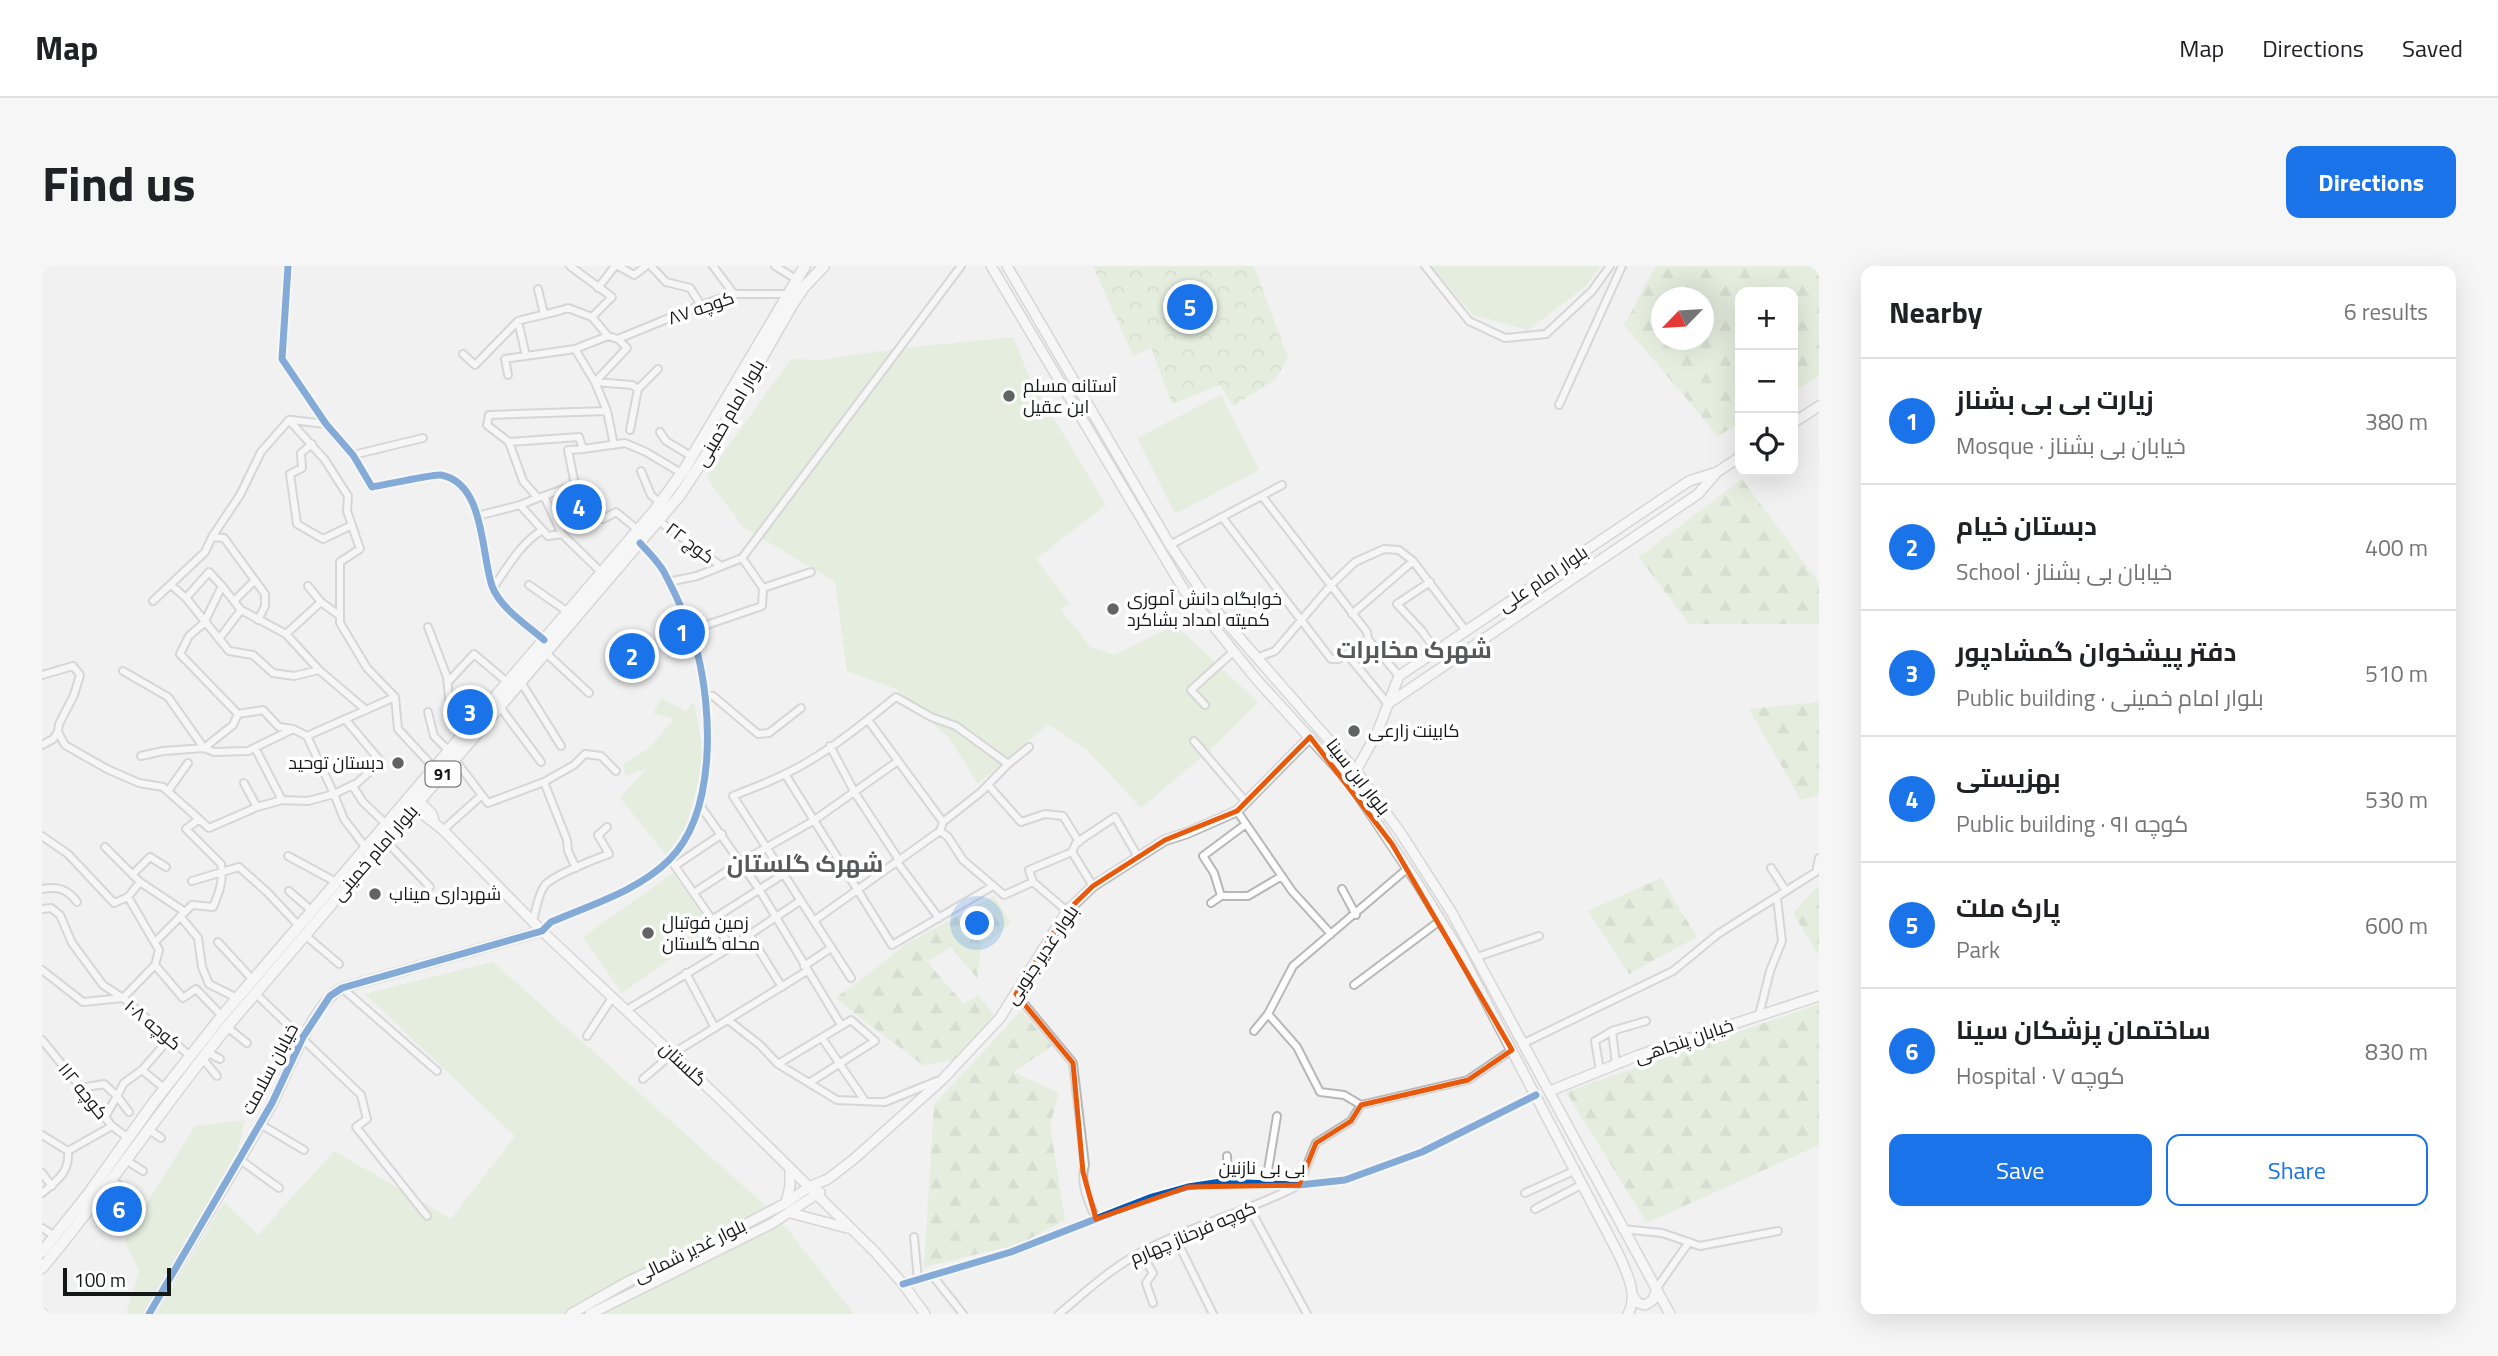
<!DOCTYPE html>
<meta charset="utf-8">
<style>
:root{--surface:#fff;--page:#f6f6f6;--text:#202124;--muted:#757577;--line:#e0e0e0;--accent:#1a73e8}
body{margin:0;font-family:"Titillium Web",Cairo,sans-serif;background:var(--page);color:var(--text)}
.controls{position:absolute;right:21px;top:21px;display:grid;overflow:hidden;border-radius:14px;box-shadow:0 7px 28px #0002}
.controls button{width:63px;height:63px;display:grid;place-items:center;padding:0;border:0;border-bottom:2px solid var(--line);background:var(--surface);color:var(--text);font:35px sans-serif}
.compass{position:absolute;left:1609px;top:21px;width:63px;height:63px;border-radius:50%;background:var(--surface);box-shadow:0 7px 28px #0002;rotate:245deg}
.scale{position:absolute;left:21px;bottom:18px;width:108px;box-sizing:border-box;padding-left:7px;border:4px solid #151616;border-top:0;font-size:19px;line-height:24px;white-space:nowrap;color:#151616;-webkit-text-stroke:5px #fff;paint-order:stroke}
.you{position:absolute;left:936px;top:658px;width:24px;height:24px;margin:-18px;border:5px solid #fff;border-radius:50%;background:#1a73e8;box-shadow:0 0 0 10px #1a73e833}
.badge{display:grid;place-items:center;width:46px;height:46px;border-radius:50%;background:var(--accent);color:#fff;font-size:23px;font-weight:700}
.pin{position:absolute;translate:-50% -50%;border:4px solid #fff;box-shadow:0 2px 7px #0006}
.list{margin:0;padding:0;list-style:none}
h2{display:flex;justify-content:space-between;align-items:center;height:91px;margin:0;padding:0 28px;font-size:30px}
h2 small{font-size:23px;font-weight:400;color:var(--muted)}
.list li{display:grid;grid-template-columns:46px 1fr auto;gap:21px;align-items:center;box-sizing:border-box;height:126px;padding:0 28px;border-top:2px solid var(--line)}
.list b{display:block;font-size:26px;white-space:nowrap}
.list p{margin:0;font-size:23px;white-space:nowrap;color:var(--muted)}
.list em{font-size:23px;font-style:normal;color:var(--muted)}
.actions{display:flex;gap:14px;padding:21px 28px}
.actions a{flex:1;padding:16px 0;border:2px solid var(--accent);border-radius:14px;text-align:center;font-size:24px;color:var(--accent)}
.actions .main{background:var(--accent);color:#fff}
.icon{flex:none;width:38px;height:38px;fill:none;stroke:currentColor;stroke-width:2;stroke-linecap:round;stroke-linejoin:round}
.map{position:relative;flex:none;width:1777px;height:1048px;overflow:hidden;border-radius:14px}
header{display:flex;align-items:center;gap:42px;box-sizing:border-box;height:98px;padding:0 35px;background:var(--surface);border-bottom:2px solid var(--line)}
header strong{font-size:33px}
nav{display:flex;gap:38px;margin-inline-start:auto;font-size:24px}
.intro{display:flex;align-items:center;justify-content:space-between;box-sizing:border-box;height:168px;padding:0 42px}
h1{margin:0;font-size:49px}
.button{padding:18px 32px;border-radius:14px;background:var(--accent);color:#fff;font-size:24px;font-weight:700}
main{display:flex;gap:42px;padding:0 42px}
aside{flex:1;background:var(--surface);border-radius:14px;box-shadow:0 7px 28px #0002}
.map>svg:first-child{display:block}
.green{fill:#d6e9c8}
.forest{fill:url(#forest-firs);fill-rule:evenodd}
.park{fill:url(#park-crowns)}
.lines{fill:none;stroke-linecap:round;stroke-linejoin:round}
.street-casing{stroke:#b7b7b7;stroke-width:10}
.secondary-casing{stroke:#b7b7b7;stroke-width:12}
.primary-casing{stroke:#b7b7b7;stroke-width:13}
.street{stroke:#fdfdfd;stroke-width:6}
.secondary{stroke:#fdfdfd;stroke-width:9}
.primary{stroke:#fdfdfd;stroke-width:10}
.cycleway-casing{stroke:#fff;stroke-width:11}
.cycleway{stroke:#0057b8;stroke-width:7}
.marked{fill:none;stroke:#e8590c;stroke-width:5;stroke-linejoin:round}
.poi-dot{fill:#626363;stroke:#fff;stroke-width:2.5}
.labels{text-anchor:middle;stroke-width:7;stroke-linejoin:round;paint-order:stroke}
.shield{fill:#fff;stroke:#5b5c5c;stroke-width:2}
.shield-label{font-size:16px;font-weight:bold;fill:#151616}
.street-label{font-size:18px;fill:#151616;stroke:#fff}
.poi-label{font-size:18px;fill:#151616;stroke:#fff;text-anchor:start}
.district-label{font-size:24px;font-weight:bold;fill:#575859;stroke:#fff}
</style>
<header>
<strong>Map</strong>
<nav><a>Map</a><a>Directions</a><a>Saved</a></nav>
</header>
<div class="intro"><h1>Find us</h1><a class="button">Directions</a></div>
<main>
<div class="map">
<svg width="1777" height="1048" viewBox="0 0 1777 1048">
<defs>
<pattern id="forest-firs" width="22" height="20" patternUnits="userSpaceOnUse" patternTransform="scale(1.75)"><rect width="22" height="20" fill="#d6e9c8"/><path d="M5 1l3.5 6h-7zM16 11l3.5 6h-7z" fill="#b7c7ab"/></pattern>
<pattern id="park-crowns" width="20" height="18" patternUnits="userSpaceOnUse" patternTransform="scale(1.75)"><rect width="20" height="18" fill="#d6e9c8"/><path d="M2 6a3 3 0 1 1 6 0M12 15a3 3 0 1 1 6 0" fill="none" stroke="#b7c7ab"/></pattern>
</defs>
<rect width="100%" height="100%" fill="#f1f1f1"/>
<!-- green -->
<path class="green" d="M1389 0H1558L1544 20 1486 64 1431 49Z
M971 71 988 113 1064 239 994 293 1027 337 1019 344 1048 381 1073 389 1133 359 1216 436 1167 485 1099 542 1046 485 1006 458 936 518 907 472 854 423 805 405 793 316 701 261 664 211 749 93 778 94 861 82Z
M1179 129 1217 204 1133 248 1095 172Z
M620 432 644 446 652 435 662 494 644 561 624 589 578 532 604 503 584 510 581 498 608 481 632 453 611 447Z
M631 607 670 663 580 727 541 671Z
M451 696 736 951 812 1048H115L182 936 216 969 292 885 409 953 473 870 323 728Z
M203 854 194 890 99 1048H84L97 1005 82 974 153 860Z"/>
<!-- forest -->
<path class="forest" d="M1614 0H1777V110L1751 126V26H1698V157L1676 170 1582 59ZM1619 32H1661V74H1619Z
M1700 213 1777 317V358H1647L1597 291Z
M1777 436V529L1759 534 1707 443Z
M1619 612 1655 671 1587 708 1546 645Z
M1777 619V690L1751 647Z
M952 630 969 657 939 681 935 712 909 681 885 696 922 738 936 729 953 750 912 794 881 799 793 732 818 715 861 680Z
M1777 738V879L1605 957 1524 826Z
M979 745 1010 780 971 806 1017 827 1008 859 1023 954 978 978 882 1001 892 839Z"/>
<!-- park -->
<path class="park" d="M1051 0H1212L1246 92 1233 114 1191 140 1178 119 1130 138 1109 82 1091 90Z"/>
<g class="lines">
<!-- street casing -->
<g class="street-casing">
<path id="street" d="M246 0 240 93 284 158 311 189 330 221C343 219 390 208 399 209 443 217 439 288 450 320 458 342 485 359 502 374
M528 0 570 31 550 51
M576 0 592 9 604 0
M609 0 624 16 648 22 659 39
M671 0 692 28
M733 0 754 13
M1383 0 1427 55 1463 72 1504 68 1550 25 1568 0
M556 22 573 0
M496 23 502 48
M566 70 533 83 553 116 590 119 596 123 588 164
M576 73 659 39 692 28H745
M421 88 433 99 476 55
M484 90 476 55C493 50 509 48 526 42L550 51 566 70 576 73 585 82 553 116 565 145
M466 109 463 93 533 83
M596 123 616 103
M1517 139 1580 0
M249 154 284 158
M618 166 624 175 649 190
M467 176 537 171 541 183 526 184 533 219 496 232
M270 178 259 187 260 202 248 208 255 258 281 273 310 259
M541 183 583 177 604 186 639 207
M311 189 381 172
M599 205 609 229 618 237
M553 229 561 253 574 246 596 264
M502 230 520 268
M1220 230 1325 366 1326 373 1357 410
M435 250 478 239
M1180 251 1289 393H1297L1326 373
M617 255 679 300
M170 271 198 229 219 186 247 154 283 194 306 230 305 245 318 283 298 296V357L325 402 353 431
M1128 279 1240 219
M700 292 919 0
M560 307 520 268 506 270 478 239 496 232 481 215 467 176 445 159 447 149 565 145 572 179
M626 316 655 310 700 292 721 322 769 306
M1388 316 1355 338 1380 365 1394 385
M129 319 144 332
M487 319 526 346
M180 320 167 306 144 332 187 385 211 389 231 407 252 410 277 404 324 444
M266 320 279 336 298 350
M451 322C465 302 478 278 499 265
M111 335 163 286 170 271 182 272 223 328V340L216 354
M192 335 213 314
M1310 348 1371 295
M386 361 405 411 408 442 421 467
M647 365 720 340 721 322
M244 368 279 336
M177 373 199 344
M504 387 547 427
M1305 388 1346 438
M1214 392 1233 385 1290 318 1313 296 1342 283 1357 284 1371 295 1424 365
M81 405 126 431 162 482 191 459 196 448 221 444 237 461 251 463 265 470 292 528 315 517 339 496 303 453
M0 409 31 400 38 409 32 429 17 458 16 466 23 479 65 503 97 517 121 521 167 562 215 541 240 534 266 535 292 528 302 553 324 582
M406 416 432 388 465 416
M479 416 519 480
M662 429 671 430 716 468 727 467 759 442
M353 431 356 463 392 502
M1163 439 1149 424 1191 386
M458 441 499 496
M386 446 392 470 407 485
M196 448 138 388 147 370 162 357 180 320 199 344 244 368 277 404
M826 454 901 556
M265 470 353 431
M1152 475 1204 536
M0 479 11 473 16 466
M788 480 813 527 857 594
M213 482 240 534
M99 490 121 485 162 482 172 486 206 485 249 464
M413 494 446 537 502 516 525 574 526 585 534 602
M743 508 850 679 951 620
M502 516 532 499 543 488 559 490 574 505
M202 517 215 541
M310 519 321 536 344 558
M946 519 979 556 1003 548 1021 550 1037 576
M126 525 146 497
M657 538 717 623 799 759
M1195 545 1250 625 1289 668
M401 564 440 529
M898 565 906 571 921 594 962 629 991 616 1025 645
M0 570 26 588 72 637 86 631 117 684 113 699 81 732 61 719 30 677 18 649 9 642 0 643
M344 575 388 621
M63 581 98 616
M1030 586 1034 577 1073 551 1096 591
M246 590 294 616
M628 593 689 681
M855 596 897 652
M634 599 680 568
M1729 602 1744 625
M91 608 108 591 124 601
M150 615 197 601 225 626 257 660
M991 616 987 604 1030 586 1051 620
M0 623C15 620 26 623 35 636
M1300 623 1314 649
M247 625 270 645
M653 626 699 596 771 555 856 495
M1179 630 1172 607 1161 590 1204 558
M86 631 98 616 143 646
M1169 637 1179 630H1206L1240 610
M138 650 156 672 160 701 167 718 195 732
M671 653 740 609
M773 654 898 565 901 556 939 526 966 498 987 481
M491 655C494 644 496 628 503 619 512 609 553 593 567 588L556 569 565 561
M500 665 509 656C548 639 596 625 627 594 675 547 670 444 655 385 648 359 634 329 622 306 616 295 606 286 598 277
M707 668 740 721
M263 669 297 698
M113 676 150 639 171 641C177 627 182 614 179 598L144 563 157 553
M176 676 211 714
M1435 691 1497 670
M113 699 141 732 154 723 180 750
M762 700 789 682
M0 704 41 736 81 732 148 790
M644 707 673 762
M809 712 691 530C708 523 725 517 741 509 782 490 819 459 854 431L889 451 914 460 966 498
M1312 719 1399 654
M300 722 395 805
M213 727 319 829 325 853 314 861 385 950
M974 728 1031 797 1043 899C1037 917 1047 937 1054 953
M583 745 689 681 758 635
M1226 748 1255 781 1278 826 1302 829 1319 839
M1717 749 1728 705 1740 675 1735 632
M686 754 718 779 736 798 795 834 843 836 895 815
M185 761 205 777
M1212 765 1226 748 1251 700 1366 602
M1570 765 1604 755
M545 770 570 732
M780 772 823 835
M0 774 70 860 86 872
M1482 777 1631 705 1676 668 1774 606 1777 592
M165 786 178 793
M160 792 175 810
M736 798 809 754 833 775 767 817
M100 804 123 823
M1558 805 1553 775 1570 765 1574 798
M601 813 630 788 765 705
M39 822 62 818 75 830 82 817 100 804 128 772
M63 851 75 830 87 846
M218 858 262 884
M106 863 119 872
M0 869 26 885C28 906 15 915 0 927
M26 885 70 860
M1185 890 1186 916
M197 893 237 922
M84 894 101 905
M0 907 10 920
M70 914 89 929
M1224 916 1235 850
M1483 927 1534 904
M1208 943 1265 1048
M1493 943 1541 918
M0 962 13 970
M1580 963 1620 967 1658 980 1736 965
M872 971 876 1014
M1133 971 1171 1048
M1099 987 1111 1007 1104 1017 1111 1037
M890 1009 921 1048
M861 1018 969 986 1110 931 1146 921 1179 916 1257 919 1303 914 1380 886 1494 829
M1614 1023 1647 976
M1017 1048C1043 1026 1068 1003 1098 987 1149 959 1206 946 1257 919L1274 877 1309 855 1319 839 1426 814 1470 784"/>
</g>
<!-- secondary casing -->
<g class="secondary-casing">
<path id="secondary" d="M949 0 1142 324 1215 414 1307 515 1378 621 1417 684 1576 987C1584 1005 1597 1029 1586 1048
M965 0 1128 279 1169 339 1314 505 1360 569 1410 647 1628 1048
M1751 157 1777 140
M1347 437 1656 228 1675 206
M1312 508 1335 467 1357 410 1647 215 1675 206 1698 191
M374 532 390 548 392 555
M368 538 401 564 500 665 680 835 833 986 861 1018 883 1048
M1508 825 1597 789 1777 730
M744 937 748 920V902
M749 947 805 962
M1590 1029 1596 1037 1603 1039 1611 1034 1614 1025
M0 1047 1 1048
M107 1048C147 979 189 910 229 840 246 808 269 739 300 722L500 665
M529 1048 587 1015 652 985 744 937 767 921 786 913 812 893 901 813 958 752 1025 645 1051 620 1123 574 1145 567 1195 545 1268 471
M548 1048 729 958 778 926"/>
</g>
<!-- primary casing -->
<g class="primary-casing">
<path id="primary" d="M0 986 47 927 112 836 180 750 613 244 642 204 763 0
M0 1002C67 922 124 836 189 756L638 229 668 183 750 39 762 21 782 0"/>
</g>
<!-- street -->
<use href="#street" class="street"/>
<!-- secondary -->
<use href="#secondary" class="secondary"/>
<!-- primary -->
<use href="#primary" class="primary"/>
<!-- cycleway casing -->
<g class="cycleway-casing">
<path id="cycleway" d="M246 0 240 93 284 158 311 189 330 221C343 219 390 208 399 209 443 217 439 288 450 320 458 342 485 359 502 374
M861 1018 969 986 1110 931 1146 921 1179 916 1257 919 1303 914 1380 886 1494 829
M107 1048 230 837 261 771 288 730 300 722 500 665 509 656C548 639 596 625 627 594 675 547 670 444 655 385 648 359 634 329 622 306 616 295 606 286 598 277"/>
</g>
<!-- cycleway -->
<use href="#cycleway" class="cycleway"/>
</g>
<!-- marked area -->
<path d="M0 0H1777V1048H0ZM1268 471 1350 578 1470 784 1426 814 1319 839 1309 855 1274 877 1257 919 1146 921 1054 953 1041 906 1031 797 974 728 1025 645 1051 620 1123 574 1195 545Z" fill="#f1f1f1" fill-opacity=".55" fill-rule="evenodd"/>
<path class="marked" d="M1268 471 1350 578 1470 784 1426 814 1319 839 1309 855 1274 877 1257 919 1146 921 1054 953 1041 906 1031 797 974 728 1025 645 1051 620 1123 574 1195 545Z"/>
<!-- markers -->
<g class="poi-dot">
<circle cx="967" cy="130" r="7"/>
<circle cx="1071" cy="343" r="7"/>
<circle cx="1312" cy="465" r="7"/>
<circle cx="356" cy="497" r="7"/>
<circle cx="333" cy="628" r="7"/>
<circle cx="606" cy="667" r="7"/>
</g>
<g class="labels">
<!-- shield labels -->
<rect class="shield" x="383.5" y="495.5" width="35" height="25" rx="5"/>
<g class="shield-label">
<text x="401" y="514">91</text>
</g>
<!-- street labels -->
<g class="street-label">
<text transform="translate(659 42) rotate(-19)" y="6">کوچه ۸۷</text>
<text transform="translate(688 147) rotate(-60)" y="6">بلوار امام خمینی</text>
<text transform="translate(648 277) rotate(37)" y="6">کوچ ۲۲</text>
<text transform="translate(1501 313) rotate(-34)" y="6">بلوار امام علی</text>
<text transform="translate(1316 511) rotate(52)" y="6">بلوار ابن سینا</text>
<text transform="translate(333 587) rotate(-49)" y="6">بلوار امام خمینی</text>
<text transform="translate(1000 689) rotate(-56)" y="6">بلوار غدیر جنوبی</text>
<text transform="translate(111 759) rotate(40)" y="6">کوچه ۱۰۸</text>
<text transform="translate(1642 775) rotate(-19)" y="6">خیابان پنجاهی</text>
<text transform="translate(641 798) rotate(43)" y="6">گلستان</text>
<text transform="translate(228 803) rotate(-62)" y="6">خیابان سلامت</text>
<text transform="translate(41 825) rotate(51)" y="6">کوچه ۱۱۲</text>
<text x="1220" y="908">بی بی نازنین</text>
<text transform="translate(1151 967) rotate(-23)" y="6">کوچه فرحناز چهارم</text>
<text transform="translate(648 985) rotate(-26)" y="6">بلوار غدیر شمالی</text>
</g>
<!-- poi labels -->
<g class="poi-label">
<text x="981" y="126">آستانه مسلم<tspan x="981" dy="21">ابن عقیل</tspan></text>
<text x="1085" y="339">خوابگاه دانش آموزی<tspan x="1085" dy="21">کمیته امداد بشاکرد</tspan></text>
<text x="1326" y="471">کابینت زارعی</text>
<text x="342" y="503" text-anchor="end">دبستان توحید</text>
<text x="347" y="634">شهرداری میناب</text>
<text x="620" y="663">زمین فوتبال<tspan x="620" dy="21">محله گلستان</tspan></text>
</g>
<!-- district labels -->
<g class="district-label">
<text x="1372" y="392">شهرک مخابرات</text>
<text x="763" y="606">شهرک گلستان</text>
</g>
</g>
</svg>
<div class="controls">
<button>+</button>
<button>−</button>
<button><svg class="icon" aria-label="locate" viewBox="0 0 24 24"><circle cx="12" cy="12" r="6"/><path d="M12 2v4M12 18v4M2 12h4M18 12h4"/></svg></button>
</div>
<svg class="compass" viewBox="-18 -18 36 36"><path d="M0-13l5 13h-10z" fill="#e53935"/><path d="M0 13l5-13h-10z" fill="#757577"/></svg>
<div class="scale">100 m</div>
<div class="you"></div>
<div class="pin badge" style="left:640px;top:366px">1</div>
<div class="pin badge" style="left:590px;top:390px">2</div>
<div class="pin badge" style="left:428px;top:446px">3</div>
<div class="pin badge" style="left:537px;top:241px">4</div>
<div class="pin badge" style="left:1148px;top:41px">5</div>
<div class="pin badge" style="left:77px;top:943px">6</div>
</div>
<aside>
<h2>Nearby<small>6 results</small></h2>
<ul class="list">
<li><span class="badge">1</span><div><b>زیارت بی بی بشناز</b><p>Mosque · خیابان بی بشناز</p></div><em>380 m</em></li>
<li><span class="badge">2</span><div><b>دبستان خیام</b><p>School · خیابان بی بشناز</p></div><em>400 m</em></li>
<li><span class="badge">3</span><div><b>دفتر پیشخوان گمشادپور</b><p>Public building · بلوار امام خمینی</p></div><em>510 m</em></li>
<li><span class="badge">4</span><div><b>بهزیستی</b><p>Public building · کوچه ۹۱</p></div><em>530 m</em></li>
<li><span class="badge">5</span><div><b>پارک ملت</b><p>Park</p></div><em>600 m</em></li>
<li><span class="badge">6</span><div><b>ساختمان پزشکان سینا</b><p>Hospital · کوچه ۷</p></div><em>830 m</em></li>
</ul>
<div class="actions"><a class="main">Save</a><a>Share</a></div>
</aside>
</main>
